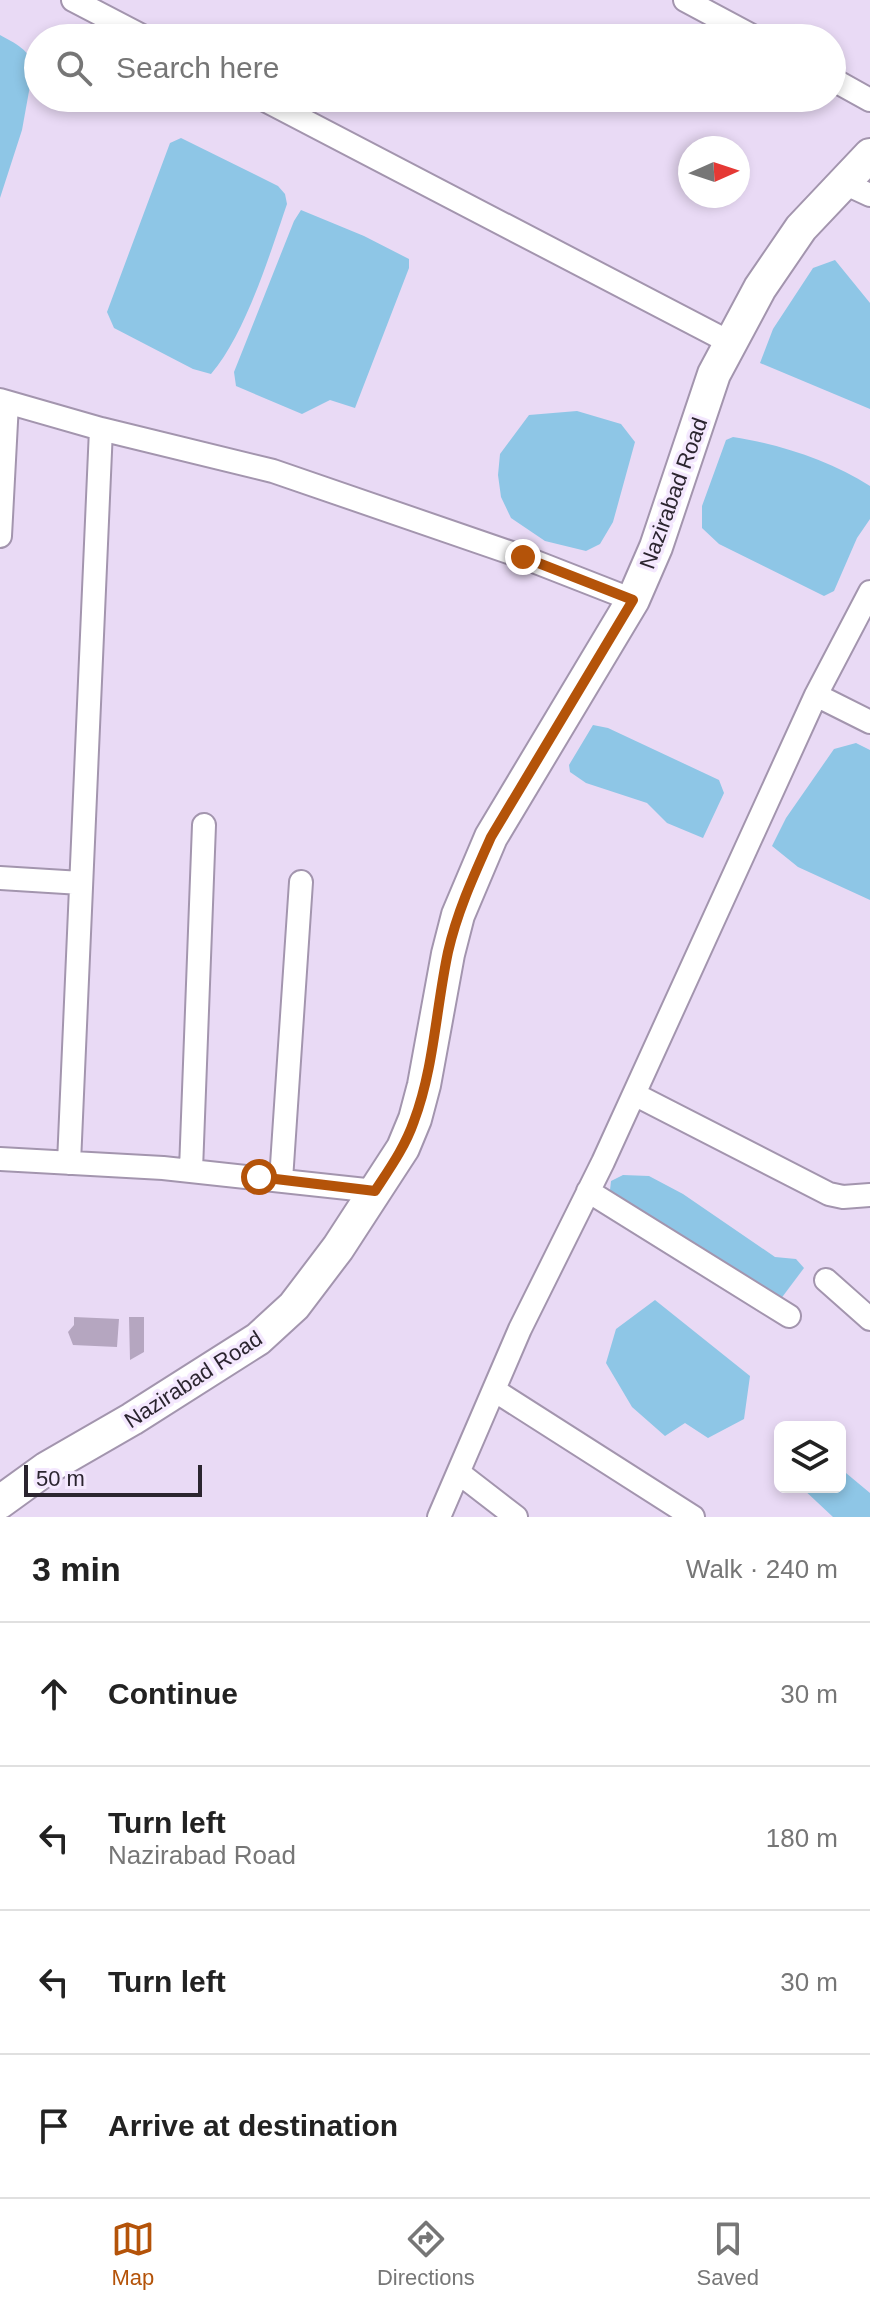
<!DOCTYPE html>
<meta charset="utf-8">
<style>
:root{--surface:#fff;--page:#f2f2f2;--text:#222;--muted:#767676;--line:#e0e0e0;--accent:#b45309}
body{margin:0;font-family:Helvetica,sans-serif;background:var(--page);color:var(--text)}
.controls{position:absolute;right:24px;bottom:24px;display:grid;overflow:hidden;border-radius:12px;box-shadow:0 4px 12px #0003}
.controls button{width:72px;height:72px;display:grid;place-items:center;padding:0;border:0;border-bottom:2px solid var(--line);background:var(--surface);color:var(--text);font:40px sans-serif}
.compass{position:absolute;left:678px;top:136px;width:72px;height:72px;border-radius:50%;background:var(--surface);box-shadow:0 4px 12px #0003;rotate:87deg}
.scale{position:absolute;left:24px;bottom:20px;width:178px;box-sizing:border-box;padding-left:8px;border:4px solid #2b252f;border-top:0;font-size:22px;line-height:28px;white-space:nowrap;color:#2b252f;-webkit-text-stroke:6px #f4e8fe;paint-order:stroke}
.stop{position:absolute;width:24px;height:24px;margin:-18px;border:6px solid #b45309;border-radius:50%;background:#fff}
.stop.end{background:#b45309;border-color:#fff;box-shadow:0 2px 8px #0008}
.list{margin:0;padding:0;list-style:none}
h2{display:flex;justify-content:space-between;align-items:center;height:104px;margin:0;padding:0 32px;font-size:34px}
h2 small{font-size:26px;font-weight:400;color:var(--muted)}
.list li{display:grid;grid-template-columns:52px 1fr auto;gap:24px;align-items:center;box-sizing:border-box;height:144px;padding:0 32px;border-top:2px solid var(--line)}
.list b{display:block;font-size:30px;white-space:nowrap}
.list p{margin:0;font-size:26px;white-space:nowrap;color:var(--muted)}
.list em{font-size:26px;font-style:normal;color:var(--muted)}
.icon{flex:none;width:44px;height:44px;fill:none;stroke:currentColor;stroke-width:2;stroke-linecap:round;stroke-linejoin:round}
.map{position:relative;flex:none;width:870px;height:1517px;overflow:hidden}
.search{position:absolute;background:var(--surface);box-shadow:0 4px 12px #0003;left:24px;right:24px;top:24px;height:88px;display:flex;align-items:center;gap:20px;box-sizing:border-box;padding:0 28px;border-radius:44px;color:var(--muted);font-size:30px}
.sheet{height:680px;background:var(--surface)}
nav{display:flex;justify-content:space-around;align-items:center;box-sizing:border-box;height:112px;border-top:2px solid var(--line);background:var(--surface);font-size:22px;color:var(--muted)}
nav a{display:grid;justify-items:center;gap:4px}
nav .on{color:var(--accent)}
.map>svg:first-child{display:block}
.water{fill:#8ec6e6}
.building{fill:#b5a6c0}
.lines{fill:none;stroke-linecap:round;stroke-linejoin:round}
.minor-casing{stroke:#a395ae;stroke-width:26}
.secondary-casing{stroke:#a395ae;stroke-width:36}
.minor{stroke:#fff;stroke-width:22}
.secondary{stroke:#fff;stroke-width:32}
.route{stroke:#b45309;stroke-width:10}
.labels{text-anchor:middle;stroke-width:7;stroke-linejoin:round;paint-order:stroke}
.street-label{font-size:22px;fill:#2b252f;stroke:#f4e8fe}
</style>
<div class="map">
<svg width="870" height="1517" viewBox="0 0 870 1517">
<rect width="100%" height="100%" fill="#e9daf5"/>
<!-- water -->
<path class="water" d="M0 35C14 43 32 50 33 69L22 130 0 198Z
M181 138 278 186 285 194 287 204C270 254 245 335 211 374L193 369 114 328 107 312 170 143Z
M301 210 364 236 409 259V268L355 408 330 400 302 414 236 386 234 372 294 221Z
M835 260 870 303V409L760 363 773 329 813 268Z
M577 411 621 424 635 442 613 522 600 544 586 551 545 541 511 518 501 497 498 475 500 454 529 415Z
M733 437C779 444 831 461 870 486V519L857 538 834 591 824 596 719 544 702 528V506L726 440Z
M593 725 608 728 719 780 724 793 703 838 667 823 647 803 586 783 570 772 569 765Z
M856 743 870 750V900L798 867 772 846 786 818 834 749Z
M623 1175 649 1176 683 1194 775 1257 796 1259 804 1268 777 1304 609 1199 611 1181Z
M655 1300 750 1376 744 1419 708 1438 685 1423 665 1436 632 1407 606 1363 616 1329Z
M840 1468 870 1493V1517H833L801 1487H840Z"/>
<!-- building -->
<path class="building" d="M74 1317 119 1319 117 1347 73 1345 68 1332 74 1325Z
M129 1317H144V1352L130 1360Z"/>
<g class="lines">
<!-- minor casing -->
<g class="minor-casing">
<path id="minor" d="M73 0 146 38
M685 0 756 38
M832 79 870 100
M261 98 731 343
M844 183 870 195
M0 400 101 429 273 471 523 557 633 600
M0 536 7 403
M816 695 870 722
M0 878 81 883
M634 1094 829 1194 843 1197 870 1195
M0 1159 163 1168 375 1191
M69 1163 101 429
M191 1170 204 825
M281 1180 301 882
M588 1191 789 1316
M826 1280 870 1319
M494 1390 693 1517
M459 1473 516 1517
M439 1517 520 1329 603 1162 816 695 870 592"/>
</g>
<!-- secondary casing -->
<g class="secondary-casing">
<path id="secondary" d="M0 1502 47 1468 132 1419 258 1339 294 1306 338 1248 403 1148 415 1119 424 1085 448 954 458 915 491 837 633 600 656 547 714 374 760 288 801 228 870 155"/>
</g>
<!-- minor -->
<use href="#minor" class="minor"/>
<!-- secondary -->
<use href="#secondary" class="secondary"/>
</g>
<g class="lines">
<!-- route -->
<path class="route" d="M259 1177 375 1191C390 1168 405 1147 414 1121 434 1068 436 1008 448 952 457 912 474 875 491 837L633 600 523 557"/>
</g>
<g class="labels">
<!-- street labels -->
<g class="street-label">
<text transform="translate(673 493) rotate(-70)" y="8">Nazirabad Road</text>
<text transform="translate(193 1379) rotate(-33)" y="8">Nazirabad Road</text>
</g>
</g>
</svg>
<div class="controls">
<button><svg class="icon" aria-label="layers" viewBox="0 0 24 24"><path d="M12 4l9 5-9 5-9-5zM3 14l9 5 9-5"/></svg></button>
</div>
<svg class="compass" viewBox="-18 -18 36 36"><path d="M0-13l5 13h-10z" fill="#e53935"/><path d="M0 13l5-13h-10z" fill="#767676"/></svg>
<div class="scale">50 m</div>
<div class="stop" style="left:259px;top:1177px"></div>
<div class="stop end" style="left:523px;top:557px"></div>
<div class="search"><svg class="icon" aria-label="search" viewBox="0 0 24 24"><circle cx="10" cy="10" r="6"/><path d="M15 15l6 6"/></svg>Search here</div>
</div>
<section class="sheet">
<h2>3 min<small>Walk · 240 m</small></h2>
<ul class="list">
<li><svg class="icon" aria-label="ahead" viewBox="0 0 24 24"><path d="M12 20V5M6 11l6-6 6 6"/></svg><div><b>Continue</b></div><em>30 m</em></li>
<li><svg class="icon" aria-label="left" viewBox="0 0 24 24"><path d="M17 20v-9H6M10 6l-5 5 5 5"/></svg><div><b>Turn left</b><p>Nazirabad Road</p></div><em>180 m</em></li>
<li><svg class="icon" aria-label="left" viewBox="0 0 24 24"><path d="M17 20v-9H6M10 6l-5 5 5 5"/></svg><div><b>Turn left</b></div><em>30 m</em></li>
<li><svg class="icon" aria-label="arrive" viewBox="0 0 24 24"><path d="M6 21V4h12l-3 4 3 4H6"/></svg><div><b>Arrive at destination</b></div></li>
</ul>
</section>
<nav>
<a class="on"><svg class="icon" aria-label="map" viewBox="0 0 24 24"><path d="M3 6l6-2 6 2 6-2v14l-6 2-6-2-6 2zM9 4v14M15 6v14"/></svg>Map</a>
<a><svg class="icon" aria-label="directions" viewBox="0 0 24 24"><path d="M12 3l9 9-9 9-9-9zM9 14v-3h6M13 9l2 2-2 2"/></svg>Directions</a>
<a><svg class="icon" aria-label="saved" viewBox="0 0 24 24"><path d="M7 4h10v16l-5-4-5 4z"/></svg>Saved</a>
</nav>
